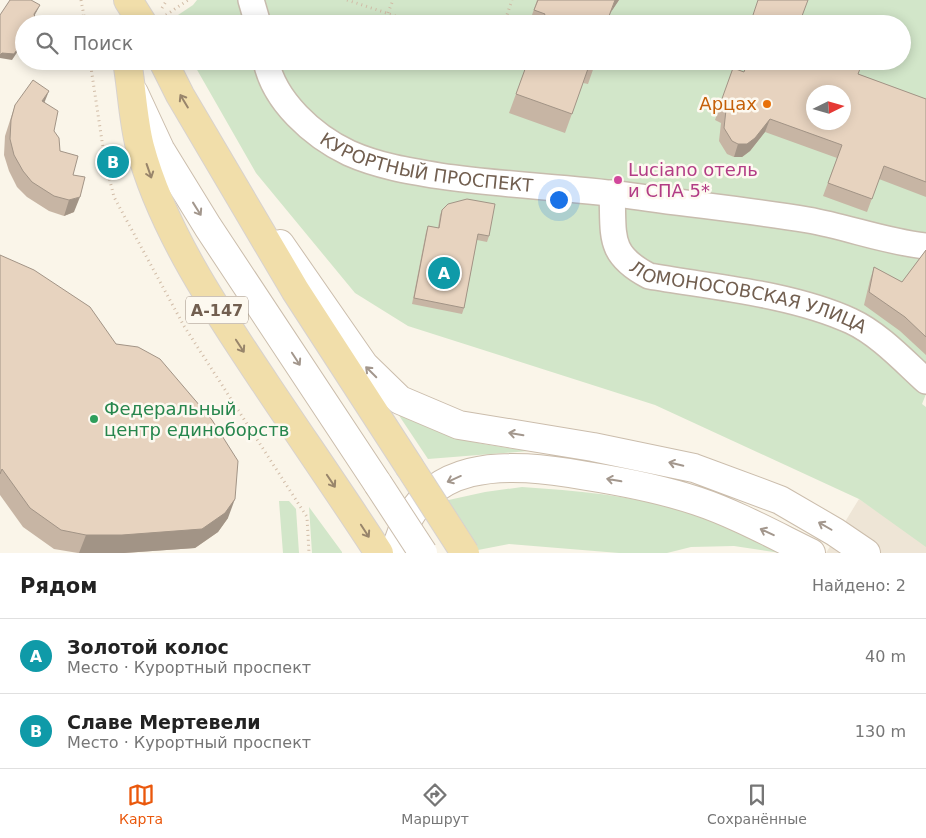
<!DOCTYPE html>
<html lang="ru">
<meta charset="utf-8">
<style>
:root{--surface:#fff;--page:#f2f2f2;--text:#222;--muted:#767676;--line:#e0e0e0;--accent:#ea580c}
body{margin:0;font-family:"DejaVu Sans",sans-serif;background:var(--page);color:var(--text)}
.compass{position:absolute;left:806px;top:85px;width:45px;height:45px;border-radius:50%;background:var(--surface);box-shadow:0 2px 12px #0003;rotate:85deg}
.you{position:absolute;left:558px;top:199px;width:18px;height:18px;margin:-12px;border:4px solid #fff;border-radius:50%;background:#1a73e8;box-shadow:0 0 0 8px #1a73e833}
.badge{display:grid;place-items:center;width:32px;height:32px;border-radius:50%;background:var(--accent);color:#fff;font-size:16px;font-weight:700}
.pin{position:absolute;translate:-50% -50%;border:2px solid #fff;box-shadow:0 1px 5px #0006}
.list{margin:0;padding:0;list-style:none}
h2{display:flex;justify-content:space-between;align-items:center;height:65px;margin:0;padding:0 20px;font-size:21px}
h2 small{font-size:16px;font-weight:400;color:var(--muted)}
.list li{display:grid;grid-template-columns:32px 1fr auto;gap:15px;align-items:center;box-sizing:border-box;height:75px;padding:0 20px;border-top:1px solid var(--line)}
.list b{display:block;font-size:19px;white-space:nowrap}
.list p{margin:0;font-size:16px;white-space:nowrap;color:var(--muted)}
.list em{font-size:16px;font-style:normal;color:var(--muted)}
.icon{flex:none;width:28px;height:28px;fill:none;stroke:currentColor;stroke-width:2;stroke-linecap:round;stroke-linejoin:round}
.map{position:relative;flex:none;width:926px;height:553px;overflow:hidden}
.search{position:absolute;background:var(--surface);box-shadow:0 2px 12px #0003;left:15px;right:15px;top:15px;height:55px;display:flex;align-items:center;gap:12px;box-sizing:border-box;padding:0 18px;border-radius:28px;color:var(--muted);font-size:19px}
.sheet{height:215px;background:var(--surface)}
nav{display:flex;justify-content:space-around;align-items:center;box-sizing:border-box;height:70px;border-top:1px solid var(--line);background:var(--surface);font-size:14px;color:var(--muted)}
nav a{display:grid;justify-items:center;gap:2px}
nav .on{color:var(--accent)}
.map>svg:first-child{display:block}
.residential{fill:#eee5d6}
.green{fill:#d2e6c9;fill-rule:evenodd}
.lines{fill:none;stroke-linecap:round;stroke-linejoin:round}
.street-casing{stroke:#c8bcae;stroke-width:28}
.secondary-casing{stroke:#cbbdac;stroke-width:30}
.primary-casing{stroke:#d8d2ce;stroke-width:30}
.path{stroke:#d1bca7;stroke-width:3;stroke-dasharray:1 4;stroke-linecap:butt}
.street{stroke:#fff;stroke-width:25}
.secondary{stroke:#fff;stroke-width:28}
.primary{stroke:#f1deaa;stroke-width:28}
.secondary-bridge-casing{stroke:#cbbdac;stroke-width:30;stroke-linecap:butt}
.primary-bridge-casing{stroke:#d8d2ce;stroke-width:30;stroke-linecap:butt}
.secondary-bridge{stroke:#fff;stroke-width:28}
.primary-bridge{stroke:#f1deaa;stroke-width:28}
.wall{fill:#c7b5a4}
.shaded-wall{fill:#a29486}
.building{fill:#e7d3bf;stroke:#a29486;fill-rule:evenodd}
.oneway{stroke:#98856b}
.oneway2{stroke:#a3978d}
.food-dot{fill:#e8710a;stroke:#fdf9f0;stroke-width:2}
.hotel-dot{fill:#d1479c;stroke:#fdf9f0;stroke-width:2}
.leisure-dot{fill:#2e9e5b;stroke:#fdf9f0;stroke-width:2}
.labels{text-anchor:middle;stroke-width:5;stroke-linejoin:round;paint-order:stroke}
.shield{fill:#fdf9f0;stroke:#9c8d80;stroke-width:1}
.shield-label{font-size:16px;font-weight:bold;fill:#725f50}
.food-label{font-size:18px;fill:#c56008;stroke:#fdf9f0;text-anchor:end}
.street-label{font-size:18px;fill:#725f50;stroke:#fdf9f0}
.hotel-label{font-size:18px;fill:#b23c85;stroke:#fdf9f0;text-anchor:start}
.leisure-label{font-size:18px;fill:#27864d;stroke:#fdf9f0;text-anchor:start}
</style>
<div class="map">
<svg width="926" height="553" viewBox="0 0 926 553">
<rect width="100%" height="100%" fill="#faf5e9"/>
<!-- residential -->
<path class="residential" d="M926 421V553H826L859 499 878 512Z"/>
<!-- green -->
<path class="green" d="M197 0H926V394L922 404 926 407V547L859 499 655 405 408 326 355 293 256 173 192 61H902V24H170L169 21 193 5ZM814 92H844V122H814Z
M392 405C432 438 480 444 529 451L428 459Z
M522 487C584 491 645 497 703 517 730 526 755 541 780 553L734 546 691 547 667 553H619L509 544 478 550 444 501 485 492Z
M279 501H289L296 509 299 553H283Z
M309 507 342 552V553H312Z"/>
<g class="lines">
<!-- street casing -->
<g class="street-casing">
<g id="street">
<path d="M251 0 258 24"/>
<path id="s1" d="M266 61C274 101 313 136 349 153 378 166 409 171 440 176 502 185 563 187 625 195 686 204 747 210 808 220 848 227 886 242 926 246"/>
<path id="s2" d="M612 193C614 236 607 254 649 276 713 287 792 294 851 321 879 334 903 360 926 381"/>
</g>
</g>
<!-- secondary casing -->
<g class="secondary-casing">
<path id="secondary" d="M134 93 160 149 208 227 378 484
M280 244 364 365 400 400 459 425 593 447 694 468 780 500 835 532 866 553
M395 553C420 455 507 462 587 476 625 482 661 489 697 501 736 514 774 535 811 553"/>
</g>
<!-- primary casing -->
<g class="primary-casing">
<path id="primary" d="M128 0 143 24
M127 61C132 89 133 120 140 147 162 230 218 313 265 383 303 440 342 496 379 553
M163 61 180 95 295 290 409 466"/>
</g>
<!-- path -->
<path class="path" d="M81 0 84 16
M347 0 420 24
M162 8 167 0
M388 13 393 0
M166 15 188 0
M62 18 84 16 85 24
M504 24 512 0
M90 61 105 161 114 197 184 326 307 517 309 553"/>
<!-- street -->
<use href="#street" class="street"/>
<!-- secondary -->
<use href="#secondary" class="secondary"/>
<!-- primary -->
<use href="#primary" class="primary"/>
<!-- secondary-bridge casing -->
<g class="secondary-bridge-casing">
<path id="secondary-bridge" d="M378 484 423 553"/>
</g>
<!-- primary-bridge casing -->
<g class="primary-bridge-casing">
<path id="primary-bridge" d="M409 466 465 553"/>
</g>
<!-- secondary-bridge -->
<use href="#secondary-bridge" class="secondary-bridge"/>
<!-- primary-bridge -->
<use href="#primary-bridge" class="primary-bridge"/>
</g>
<!-- wall -->
<path class="wall" d="M537 0H619L611 12 606 24H529Z
M528 61H596L588 84 583 83 565 133 509 113Z
M733 68 744 72 858 74 926 99V197L879 179 867 212 823 196 837 158 765 132 750 151 742 157H734L727 154 719 141 721 123 715 120Z
M45 102 60 151 73 175 74 212 64 216 49 211 27 197 17 187 9 171 4 155 5 136 15 105Z
M442 210 489 236 487 242 477 240 464 308 462 314 412 304 426 232 428 226 438 228 440 215Z
M926 250V355L900 331 864 305 870 280 874 267 902 282Z
M0 255 116 344 228 518 218 532 195 548 124 553H78L54 549 23 527 0 495Z"/>
<!-- shaded-wall -->
<path class="shaded-wall" d="M615 0H619L611 12Z
M40 5 37 11 32 20 34 14Z
M24 40V42L12 60 0 58V55L2 53Z
M49 91 43 106 42 101Z
M770 119 765 132 750 151 742 157H734L738 144Z
M80 197 74 212 64 216 69 200Z
M235 499 228 518 218 532 195 548 124 553H79L86 535Z"/>
<!-- building -->
<path class="building" d="M10 0H31L40 5 34 14 36 21 34 24H24V40L14 54 2 53 0 55V15Z
M538 0H615L606 24H541L545 14 534 10Z
M758 0H808L799 24H750Z
M528 61H596L595 65 590 63 572 114 516 94Z
M748 61H863L858 74 926 99V182L884 166 872 199 828 183 842 145 770 119 755 138 747 144H738L732 141 724 128 726 110 719 107 733 68 744 72ZM814 92H844V122H814Z
M33 80 49 91 42 101 58 111 54 131 59 138 60 151 78 156 73 175 85 177 80 197 69 200 54 196 32 182 23 171 14 155 10 139 11 120 15 105Z
M467 199 495 204 489 236 478 234 464 308 414 298 428 226 439 228 442 210 448 204Z
M926 250V337L905 317 869 292 874 267 902 282Z
M0 255 34 270 90 307 116 344 138 347 160 359 212 420 238 461 235 499 225 513 202 529 122 535H86L61 530 30 508 2 469 0 474Z"/>
<!-- one-way arrows -->
<defs><path id="oneway-shaft" d="M-6 0H5M1.5-3L5.5 0L1.5 3" fill="none" stroke-width="1.6" stroke-linecap="round" stroke-linejoin="round" transform="scale(1.25)"/></defs>
<g class="oneway">
<use href="#oneway-shaft" transform="translate(184 101) rotate(-121)"/>
<use href="#oneway-shaft" transform="translate(149 171) rotate(71)"/>
<use href="#oneway-shaft" transform="translate(240 346) rotate(57)"/>
<use href="#oneway-shaft" transform="translate(331 481) rotate(56)"/>
<use href="#oneway-shaft" transform="translate(365 531) rotate(57)"/>
</g>
<g class="oneway2">
<use href="#oneway-shaft" transform="translate(197 209) rotate(58)"/>
<use href="#oneway-shaft" transform="translate(296 359) rotate(57)"/>
<use href="#oneway-shaft" transform="translate(371 372) rotate(-135)"/>
<use href="#oneway-shaft" transform="translate(516 434) rotate(-171)"/>
<use href="#oneway-shaft" transform="translate(676 464) rotate(-167)"/>
<use href="#oneway-shaft" transform="translate(454 479) rotate(156)"/>
<use href="#oneway-shaft" transform="translate(614 480) rotate(-170)"/>
<use href="#oneway-shaft" transform="translate(825 526) rotate(-150)"/>
<use href="#oneway-shaft" transform="translate(767 532) rotate(-155)"/>
</g>
<!-- markers -->
<circle class="food-dot" cx="767" cy="104" r="5"/>
<circle class="hotel-dot" cx="618" cy="180" r="5"/>
<circle class="leisure-dot" cx="94" cy="419" r="5"/>
<g class="labels">
<!-- shield labels -->
<rect class="shield" x="186" y="296.5" width="62" height="27" rx="4"/>
<g class="shield-label">
<text x="217" y="316">А-147</text>
</g>
<!-- food labels -->
<g class="food-label">
<text x="757" y="110">Арцах</text>
</g>
<!-- street labels -->
<g class="street-label">
<text dy="6" stroke="none"><textPath href="#s1" startOffset="206">КУРОРТНЫЙ ПРОСПЕКТ</textPath></text>
<text dy="6" stroke="none"><textPath href="#s2" startOffset="200">ЛОМОНОСОВСКАЯ УЛИЦА</textPath></text>
</g>
<!-- hotel labels -->
<g class="hotel-label">
<text x="628" y="176">Luciano отель<tspan x="628" dy="21">и СПА 5*</tspan></text>
</g>
<!-- leisure labels -->
<g class="leisure-label">
<text x="104" y="415">Федеральный<tspan x="104" dy="21">центр единоборств</tspan></text>
</g>
</g>
</svg>
<svg class="compass" viewBox="-18 -18 36 36"><path d="M0-13l5 13h-10z" fill="#e53935"/><path d="M0 13l5-13h-10z" fill="#767676"/></svg>
<div class="you"></div>
<div class="pin badge" style="left:444px;top:273px;background:#0f9aa8">A</div>
<div class="pin badge" style="left:113px;top:162px;background:#0f9aa8">B</div>
<div class="search"><svg class="icon" aria-label="search" viewBox="0 0 24 24"><circle cx="10" cy="10" r="6"/><path d="M15 15l6 6"/></svg>Поиск</div>
</div>
<section class="sheet">
<h2>Рядом<small>Найдено: 2</small></h2>
<ul class="list">
<li><span class="badge" style="background:#0f9aa8">A</span><div><b>Золотой колос</b><p>Место · Курортный проспект</p></div><em>40 m</em></li>
<li><span class="badge" style="background:#0f9aa8">B</span><div><b>Славе Мертевели</b><p>Место · Курортный проспект</p></div><em>130 m</em></li>
</ul>
</section>
<nav>
<a class="on"><svg class="icon" aria-label="map" viewBox="0 0 24 24"><path d="M3 6l6-2 6 2 6-2v14l-6 2-6-2-6 2zM9 4v14M15 6v14"/></svg>Карта</a>
<a><svg class="icon" aria-label="directions" viewBox="0 0 24 24"><path d="M12 3l9 9-9 9-9-9zM9 14v-3h6M13 9l2 2-2 2"/></svg>Маршрут</a>
<a><svg class="icon" aria-label="saved" viewBox="0 0 24 24"><path d="M7 4h10v16l-5-4-5 4z"/></svg>Сохранённые</a>
</nav>
